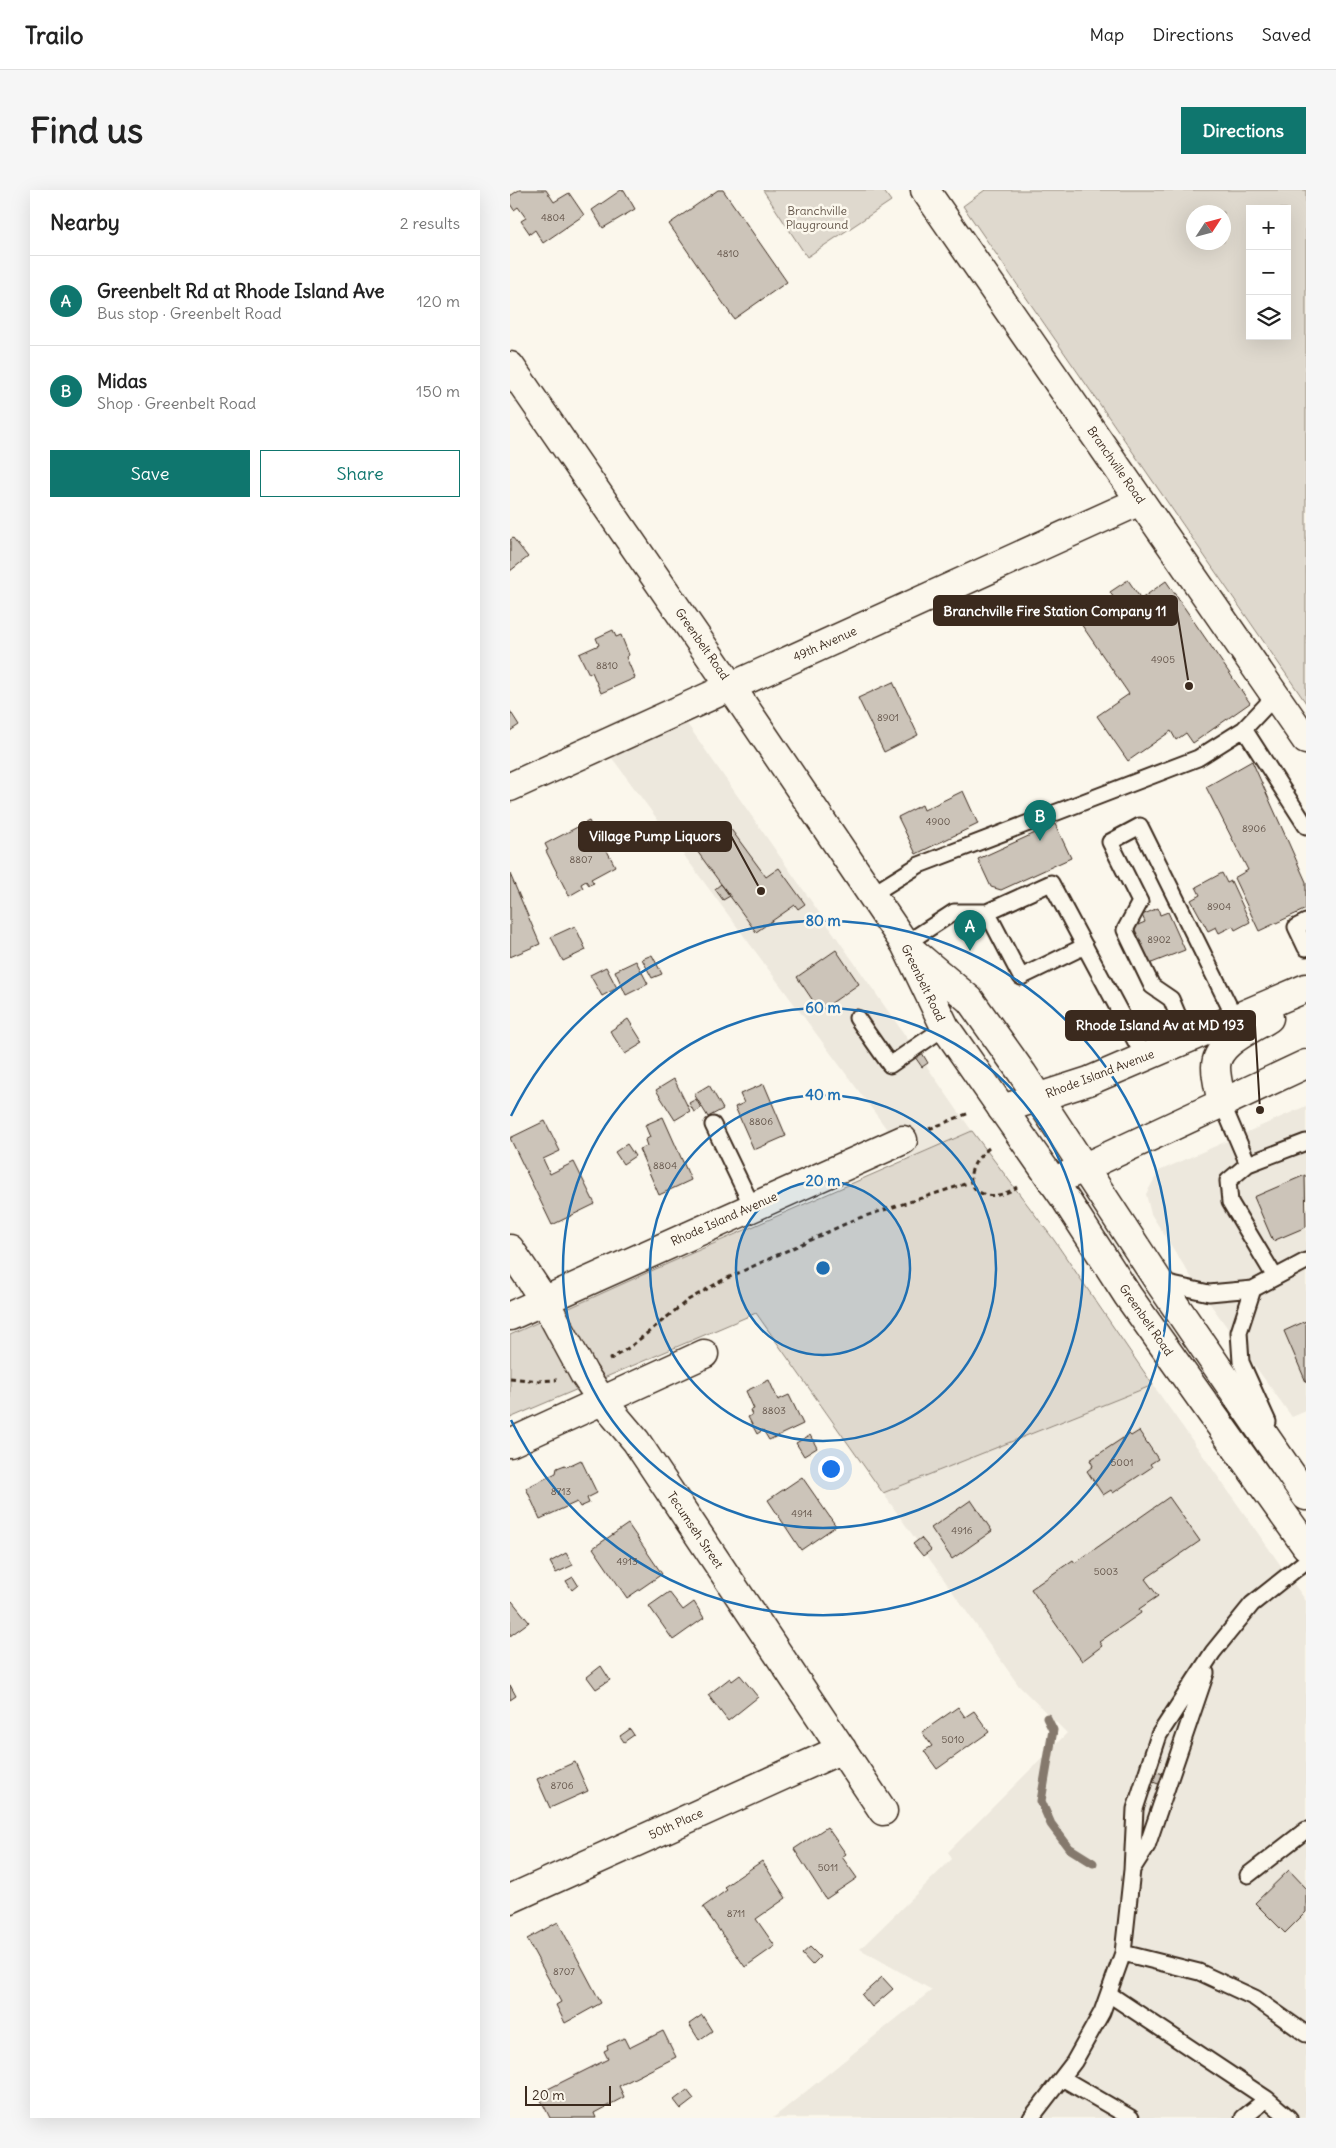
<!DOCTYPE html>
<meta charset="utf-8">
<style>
:root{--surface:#fff;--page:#f6f6f6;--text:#222;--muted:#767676;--line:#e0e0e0;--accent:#0f766e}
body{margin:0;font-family:Delius,sans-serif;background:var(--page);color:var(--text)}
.controls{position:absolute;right:15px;top:15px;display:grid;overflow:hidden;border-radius:0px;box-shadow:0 5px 20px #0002}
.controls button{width:45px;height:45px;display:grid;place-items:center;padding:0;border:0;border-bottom:1px solid var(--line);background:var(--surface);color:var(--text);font:25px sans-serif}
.compass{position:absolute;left:676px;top:15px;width:45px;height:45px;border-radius:50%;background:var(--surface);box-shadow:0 5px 20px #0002;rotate:54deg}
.scale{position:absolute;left:15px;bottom:12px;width:86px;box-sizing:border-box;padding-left:5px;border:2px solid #3b2a1e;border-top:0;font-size:14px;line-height:18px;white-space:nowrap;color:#3b2a1e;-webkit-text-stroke:4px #fbf7ec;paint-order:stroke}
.you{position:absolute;left:320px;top:1278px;width:18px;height:18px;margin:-12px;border:4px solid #fff;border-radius:50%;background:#1a73e8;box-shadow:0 0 0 8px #1a73e833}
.badge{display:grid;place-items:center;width:32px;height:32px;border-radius:50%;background:var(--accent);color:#fff;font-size:16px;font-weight:700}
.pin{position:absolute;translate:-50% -41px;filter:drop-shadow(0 1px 2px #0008)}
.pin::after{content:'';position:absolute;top:26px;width:18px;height:15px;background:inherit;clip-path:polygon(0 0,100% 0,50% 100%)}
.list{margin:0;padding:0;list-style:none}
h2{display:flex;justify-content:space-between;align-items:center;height:65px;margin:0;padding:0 20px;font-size:21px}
h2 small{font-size:16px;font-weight:400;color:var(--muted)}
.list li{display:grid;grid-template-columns:32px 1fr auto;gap:15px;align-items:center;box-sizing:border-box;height:90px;padding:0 20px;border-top:1px solid var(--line)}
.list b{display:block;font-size:19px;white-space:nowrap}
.list p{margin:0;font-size:16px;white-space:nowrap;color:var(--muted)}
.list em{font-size:16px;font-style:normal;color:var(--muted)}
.actions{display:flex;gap:10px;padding:15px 20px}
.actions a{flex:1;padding:11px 0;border:1px solid var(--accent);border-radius:0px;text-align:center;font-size:18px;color:var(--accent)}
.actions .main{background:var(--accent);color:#fff}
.icon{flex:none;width:28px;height:28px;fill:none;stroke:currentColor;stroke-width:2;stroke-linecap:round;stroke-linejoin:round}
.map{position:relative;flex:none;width:796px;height:1928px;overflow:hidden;border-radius:0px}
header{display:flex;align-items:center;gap:30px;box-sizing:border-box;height:70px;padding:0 25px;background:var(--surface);border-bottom:1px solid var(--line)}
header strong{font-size:24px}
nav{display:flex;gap:28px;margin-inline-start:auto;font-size:18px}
.intro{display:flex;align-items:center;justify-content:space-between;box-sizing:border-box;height:120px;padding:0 30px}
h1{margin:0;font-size:35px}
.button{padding:12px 22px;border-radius:0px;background:var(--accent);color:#fff;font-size:18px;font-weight:700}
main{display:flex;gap:30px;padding:0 30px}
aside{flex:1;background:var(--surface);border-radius:0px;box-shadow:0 5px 20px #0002}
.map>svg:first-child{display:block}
.built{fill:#ede8dd}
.green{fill:#dfd9ce;stroke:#8d8276;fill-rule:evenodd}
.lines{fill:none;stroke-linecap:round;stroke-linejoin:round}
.stream{stroke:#85796d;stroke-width:9}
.building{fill:#ccc4b9;stroke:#3b2a1e}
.lane-casing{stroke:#3b2a1e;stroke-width:19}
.street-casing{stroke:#3b2a1e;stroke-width:31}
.secondary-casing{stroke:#3b2a1e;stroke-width:31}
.primary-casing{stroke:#3b2a1e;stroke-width:31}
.path{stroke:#3b2a1e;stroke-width:3;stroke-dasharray:5 4;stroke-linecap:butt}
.lane{stroke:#fbf7ec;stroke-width:15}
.street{stroke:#fbf7ec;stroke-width:28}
.secondary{stroke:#fbf7ec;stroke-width:28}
.primary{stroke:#fbf7ec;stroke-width:28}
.ring{fill:none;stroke:#1f6fb2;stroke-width:2.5}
.labels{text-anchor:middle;stroke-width:5;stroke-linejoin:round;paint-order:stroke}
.number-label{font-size:10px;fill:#5f5045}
.park-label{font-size:12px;fill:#64564a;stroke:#fbf7ec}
.street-label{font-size:12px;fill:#3b2a1e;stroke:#fbf7ec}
.centre{fill:#1f6fb2;stroke:#fbf7ec;stroke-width:2.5}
.ring-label{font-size:15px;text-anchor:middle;font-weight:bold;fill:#1f6fb2;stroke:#fbf7ec;stroke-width:5;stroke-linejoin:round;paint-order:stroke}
.leader{fill:none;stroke:#3b2a1e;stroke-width:2}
.callout-dot{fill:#3b2a1e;stroke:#fbf7ec;stroke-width:2}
.callout{fill:#3b2a1e;stroke:#3b2a1e;stroke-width:2}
.callout-label{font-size:14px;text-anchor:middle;font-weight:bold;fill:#fff}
</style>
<header>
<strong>Trailo</strong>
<nav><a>Map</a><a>Directions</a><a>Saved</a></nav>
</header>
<div class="intro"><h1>Find us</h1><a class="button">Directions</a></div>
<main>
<aside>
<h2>Nearby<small>2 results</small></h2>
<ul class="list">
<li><span class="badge">A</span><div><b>Greenbelt Rd at Rhode Island Ave</b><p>Bus stop · Greenbelt Road</p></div><em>120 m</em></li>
<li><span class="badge">B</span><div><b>Midas</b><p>Shop · Greenbelt Road</p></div><em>150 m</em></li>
</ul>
<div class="actions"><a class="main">Save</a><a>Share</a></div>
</aside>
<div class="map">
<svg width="796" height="1928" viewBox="0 0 796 1928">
<rect width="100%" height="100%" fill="#fbf7ec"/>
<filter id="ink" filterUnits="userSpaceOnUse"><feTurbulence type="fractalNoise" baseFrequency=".02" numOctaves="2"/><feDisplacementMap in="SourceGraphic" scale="10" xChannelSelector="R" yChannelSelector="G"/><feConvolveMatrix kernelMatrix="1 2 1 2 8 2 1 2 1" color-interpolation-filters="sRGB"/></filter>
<g filter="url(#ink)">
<!-- built -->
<path class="built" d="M159 508 462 941 399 969 82 541Z
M796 916V1221L782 1227 685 1093 641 1024 636 1004 649 981Z
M643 1195 796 1411V1928H263L422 1800 350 1759 442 1669 438 1662 557 1543 509 1496 373 1303Z"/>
<!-- green -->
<path class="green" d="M253 0H373L381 11 297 67Z
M475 0H796V513L453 16ZM740 19H777V146H740ZM714 22V52H684V22Z
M462 941 544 1050 643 1195 373 1303 246 1123 0 1228V1145L141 1081Z"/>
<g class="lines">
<!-- stream -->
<path class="stream" d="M537 1528 543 1540 531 1611 541 1634 559 1658 583 1673"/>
</g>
<!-- building -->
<path class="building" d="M9 0H36L44 12 59 3 74 25 33 53 25 40 20 44 11 31 16 28 8 17 4 20 0 14V6Z
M111 0H114L125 19 93 38 82 20Z
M208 0H213L277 92 224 129 159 34Z
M3 348 18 367 0 381V350Z
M618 390 631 409 656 391 740 513 683 553 676 543 666 550 661 541 618 571 587 526 619 504 571 434 605 410 600 402Z
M103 440 106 447 111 445 119 465 116 467 125 488 91 503 82 482 79 484 69 464 89 455 86 448Z
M383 492 408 545 374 562 348 508Z
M0 521 9 535 0 541Z
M742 571 796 692V719L749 741 724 688 738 680 696 597Z
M453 601 468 634 406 664 388 627 412 615 414 620Z
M79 631 83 639 85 638 105 676 81 689 84 693 79 695 76 691 71 694 73 698 59 706 36 661 38 660 35 654Z
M545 634 561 668 491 700 481 697 468 669Z
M220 638 256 687 269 678 295 714 288 719 285 715 246 742 187 661Z
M712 683 717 693 721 691 740 732 725 740 723 736 709 743 706 737 698 741 681 710 690 705 686 697Z
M0 684 30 754 0 767Z
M211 694 220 706 213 710 205 699Z
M648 718 650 725 658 722 675 760 639 774 623 737 635 732 632 725Z
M65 736 76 760 53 771 41 747Z
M326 760 349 794 310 821 287 787Z
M142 765 152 784 142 788 132 769Z
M126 771 138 794 116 805 105 781Z
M96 777 107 798 92 806 80 785Z
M118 829 133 853 115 864 100 841Z
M412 863 418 873 412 877 405 867Z
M164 889 180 921 165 930 146 900Z
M254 894 276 946 244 960 225 917 234 913 230 904Z
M199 895 213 919 198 927 184 904Z
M186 909 191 918 184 922 179 913Z
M153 927 181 990 149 1005 129 959 137 956 135 950 140 947 135 935Z
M35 931 50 961 33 969 40 984 64 972 85 1014 42 1035 0 948Z
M117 954 125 966 113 974 105 962Z
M795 985 796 1037 763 1051 744 1007Z
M796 1131V1192L774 1141Z
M259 1190 268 1210 279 1205 293 1234 259 1250 253 1240 247 1244 238 1227 242 1225 240 1220 244 1219 236 1201Z
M629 1241 648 1269 640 1274 642 1277 603 1303 601 1300 593 1305 577 1281 583 1276 580 1270 619 1244 621 1246Z
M300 1245 307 1258 294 1266 286 1253Z
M71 1270 87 1303 77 1308 79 1313 70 1317 67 1312 30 1329 16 1298 46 1283 47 1278 55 1275 56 1277Z
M292 1287 326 1336 291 1360 258 1310Z
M659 1307 690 1351 635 1389 648 1406 629 1419 631 1423 589 1452 592 1456 572 1471 521 1399 563 1370 565 1373Z
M461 1310 482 1341 442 1369 421 1338Z
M118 1334 152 1384 117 1408 83 1358Z
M411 1348 421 1360 413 1366 403 1354Z
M56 1363 63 1375 46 1383 40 1372Z
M63 1387 68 1395 62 1400 56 1391Z
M159 1402 173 1420 184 1412 194 1428 163 1450 139 1416Z
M2 1411 19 1432 0 1446V1413Z
M91 1476 100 1490 86 1499 77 1487Z
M230 1485 248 1507 218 1531 198 1505 220 1488 222 1491Z
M0 1495 6 1506 0 1510Z
M448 1517 455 1527 464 1521 479 1542 427 1579 414 1561 422 1556 412 1542Z
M120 1539 124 1545 114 1552 110 1546Z
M65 1572 78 1601 40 1618 27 1589Z
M646 1582 654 1584 651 1595 643 1592Z
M317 1637 336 1664 332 1667 347 1688 316 1709 284 1659Z
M252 1671 276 1708 246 1729 265 1756 235 1777 193 1717 217 1700 214 1697Z
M779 1680 796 1698V1722L775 1743 745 1713Z
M48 1732 91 1813 55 1833 46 1815 51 1812 17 1749Z
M300 1757 310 1767 302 1775 292 1764Z
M372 1787 383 1799 362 1817 352 1805Z
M192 1825 202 1841 189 1850 179 1834Z
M153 1841 166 1867 109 1896 114 1907 84 1923 86 1928H40L28 1904 98 1869 94 1861 98 1859 97 1856 114 1848 119 1858Z
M177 1900 184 1909 171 1919 164 1910Z"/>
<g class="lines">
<!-- lane casing -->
<g class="lane-casing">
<path id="lane" d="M734 539 796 636
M361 705 409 675 688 568 734 539 765 506
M477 722 511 787 575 756
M796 732 786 737 796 758
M395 754 444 722H477L541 693 634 867
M347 828 380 875 435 837
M678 849 661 809 642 796 615 740 630 712 600 652 630 636 725 828
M712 913 738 974
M203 935 242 1016
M765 1087 720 1012 718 991 738 974 796 952
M649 1092 699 1103 743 1099 796 1071
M743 1099 729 1142 731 1172 758 1232
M623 1678 637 1656 696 1483
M738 1685 796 1640
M613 1763 689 1782 745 1808 796 1844
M599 1804 757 1909 733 1928
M552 1888 621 1928
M757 1909 779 1928
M521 1928 564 1872 592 1822 613 1763 622 1680 625 1619 649 1545 703 1462 742 1414 796 1371"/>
</g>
<!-- street casing -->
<g class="street-casing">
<path id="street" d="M415 0 796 550
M0 597 630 311
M0 1059 34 1110 74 1184 93 1212 126 1251 373 1621
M0 1126 393 950
M0 1253 194 1164
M0 1709 332 1559"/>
</g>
<!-- secondary casing -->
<g class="secondary-casing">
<path id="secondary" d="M712 913C710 902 706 889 706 877 706 853 741 840 759 828
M492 919 579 891 796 798
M543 992 796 874"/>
</g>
<!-- primary casing -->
<g class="primary-casing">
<path id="primary" d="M0 176 221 497 395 754 435 837 556 1010 618 1106 796 1356
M401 760 460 810 512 883 649 1092 796 1306"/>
</g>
<!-- path -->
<path class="path" d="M419 939 459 923
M479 958C439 990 472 1021 507 997
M99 1170 120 1157 178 1110 211 1091 346 1029 461 992
M0 1188 29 1191 47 1190"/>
<!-- lane -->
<use href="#lane" class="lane"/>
<!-- street -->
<use href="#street" class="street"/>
<!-- secondary -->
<use href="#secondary" class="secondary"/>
<!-- primary -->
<use href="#primary" class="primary"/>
</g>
</g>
<!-- distance rings -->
<circle cx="313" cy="1078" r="87" fill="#1f6fb2" fill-opacity=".12"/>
<g class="ring">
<circle cx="313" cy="1078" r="87"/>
<circle cx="313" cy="1078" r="173"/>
<circle cx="313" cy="1078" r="260"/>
<path d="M1 926A347 347 0 1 1 1 1230"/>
</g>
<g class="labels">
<!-- number labels -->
<g class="number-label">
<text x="43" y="31">4804</text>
<text x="218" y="67">4810</text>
<text x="653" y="473">4905</text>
<text x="97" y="479">8810</text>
<text x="378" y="531">8901</text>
<text x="428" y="635">4900</text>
<text x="744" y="642">8906</text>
<text x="71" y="673">8807</text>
<text x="709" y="720">8904</text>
<text x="649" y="753">8902</text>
<text x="251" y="935">8806</text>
<text x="155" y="979">8804</text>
<text x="264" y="1224">8803</text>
<text x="612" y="1276">5001</text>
<text x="51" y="1305">8713</text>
<text x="292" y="1327">4914</text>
<text x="452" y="1344">4916</text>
<text x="117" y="1375">4913</text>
<text x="596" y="1385">5003</text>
<text x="443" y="1553">5010</text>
<text x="52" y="1599">8706</text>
<text x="318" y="1681">5011</text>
<text x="226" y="1727">8711</text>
<text x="54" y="1785">8707</text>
</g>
<!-- park labels -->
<g class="park-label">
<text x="307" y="25">Branchville<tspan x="307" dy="14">Playground</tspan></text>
</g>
<!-- street labels -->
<g class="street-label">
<text transform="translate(606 275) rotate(55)" y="4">Branchville Road</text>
<text transform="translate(192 454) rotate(55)" y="4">Greenbelt Road</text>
<text transform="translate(315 454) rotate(-24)" y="4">49th Avenue</text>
<text transform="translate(413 793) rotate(64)" y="4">Greenbelt Road</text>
<text transform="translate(590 884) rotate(-21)" y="4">Rhode Island Avenue</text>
<text transform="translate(214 1029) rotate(-24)" y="4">Rhode Island Avenue</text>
<text transform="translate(636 1130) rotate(55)" y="4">Greenbelt Road</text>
<text transform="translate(185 1340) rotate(56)" y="4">Tecumseh Street</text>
<text transform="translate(166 1634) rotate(-24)" y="4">50th Place</text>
</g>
</g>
<circle cx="313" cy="1078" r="8" class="centre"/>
<g class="ring-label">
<text x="313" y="736">80 m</text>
<text x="313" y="823">60 m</text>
<text x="313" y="910">40 m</text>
<text x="313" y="996">20 m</text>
</g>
<!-- callouts -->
<path class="leader" d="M679 496L667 421M251 701L221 646M750 920L745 835"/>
<g class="callout-dot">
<circle cx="679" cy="496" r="5"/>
<circle cx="251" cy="701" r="5"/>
<circle cx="750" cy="920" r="5"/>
</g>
<g class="callout">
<rect x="424" y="406" width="243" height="29" rx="5"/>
<rect x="69" y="632" width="152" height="29" rx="5"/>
<rect x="556" y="821" width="189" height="29" rx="5"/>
</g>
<g class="callout-label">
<text x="545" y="426">Branchville Fire Station Company 11</text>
<text x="145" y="651">Village Pump Liquors</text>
<text x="650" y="840">Rhode Island Av at MD 193</text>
</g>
</svg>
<div class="controls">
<button>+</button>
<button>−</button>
<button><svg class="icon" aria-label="layers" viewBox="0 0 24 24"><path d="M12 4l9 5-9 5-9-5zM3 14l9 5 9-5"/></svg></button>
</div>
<svg class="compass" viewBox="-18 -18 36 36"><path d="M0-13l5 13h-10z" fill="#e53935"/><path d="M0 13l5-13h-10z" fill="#767676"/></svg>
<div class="scale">20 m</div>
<div class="you"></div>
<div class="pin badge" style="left:460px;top:761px">A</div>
<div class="pin badge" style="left:530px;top:651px">B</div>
</div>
</main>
